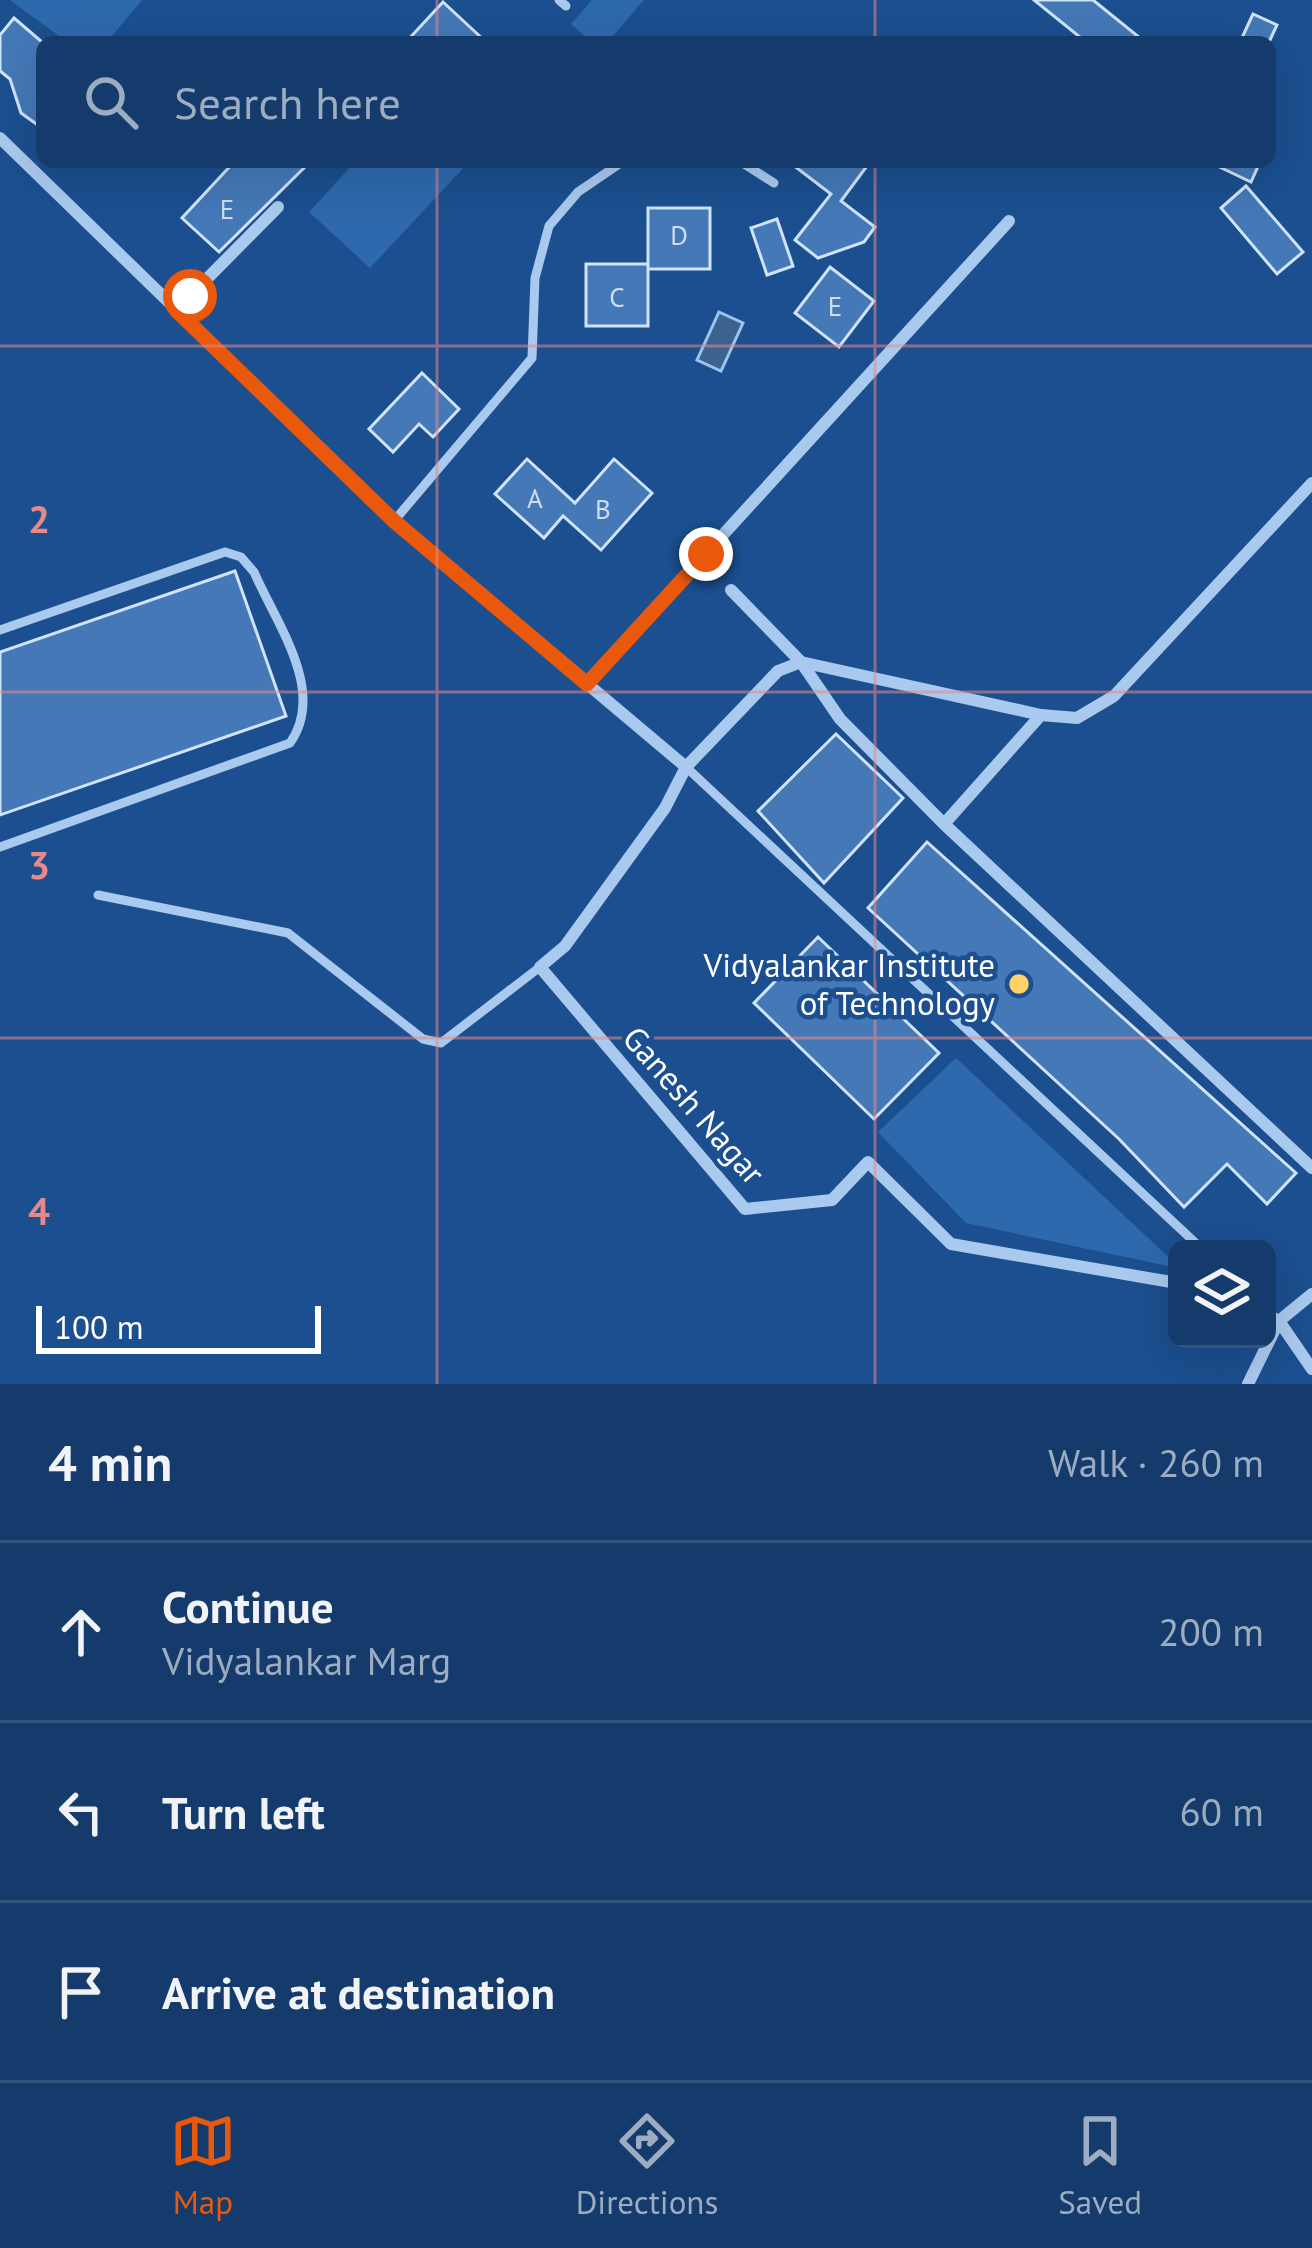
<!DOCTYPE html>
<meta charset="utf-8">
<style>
:root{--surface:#143b6b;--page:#1d4271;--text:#f1f3f6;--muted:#9dadc1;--line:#33557e;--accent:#ea580c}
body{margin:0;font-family:"PT Sans",sans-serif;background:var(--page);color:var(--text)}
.controls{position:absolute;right:36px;bottom:36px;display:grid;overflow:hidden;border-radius:18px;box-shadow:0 12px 48px #0002}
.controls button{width:108px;height:108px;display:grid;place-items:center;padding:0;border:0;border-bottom:3px solid var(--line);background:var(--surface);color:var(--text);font:60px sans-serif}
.scale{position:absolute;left:36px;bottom:30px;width:285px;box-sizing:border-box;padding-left:12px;border:6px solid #fff;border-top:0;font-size:33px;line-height:42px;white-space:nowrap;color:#fff;-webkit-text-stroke:9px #1b4f8f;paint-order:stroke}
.stop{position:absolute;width:36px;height:36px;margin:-27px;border:9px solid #ea580c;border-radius:50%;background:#fff}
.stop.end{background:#ea580c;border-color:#fff;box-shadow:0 3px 12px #0008}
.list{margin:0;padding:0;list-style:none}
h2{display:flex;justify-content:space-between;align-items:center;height:156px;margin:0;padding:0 48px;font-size:51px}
h2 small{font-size:39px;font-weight:400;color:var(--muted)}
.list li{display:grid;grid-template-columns:78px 1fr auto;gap:36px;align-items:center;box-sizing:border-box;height:180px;padding:0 48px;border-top:3px solid var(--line)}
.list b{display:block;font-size:45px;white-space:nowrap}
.list p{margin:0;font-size:39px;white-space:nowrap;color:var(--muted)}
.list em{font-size:39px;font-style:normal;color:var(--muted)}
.icon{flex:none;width:66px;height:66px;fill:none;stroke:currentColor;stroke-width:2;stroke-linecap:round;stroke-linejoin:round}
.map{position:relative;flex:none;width:1312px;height:1384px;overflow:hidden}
.search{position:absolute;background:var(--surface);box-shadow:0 12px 48px #0002;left:36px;right:36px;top:36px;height:132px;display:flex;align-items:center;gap:30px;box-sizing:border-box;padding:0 42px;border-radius:18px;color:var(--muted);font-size:45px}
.sheet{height:696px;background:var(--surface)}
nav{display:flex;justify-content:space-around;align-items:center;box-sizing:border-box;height:168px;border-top:3px solid var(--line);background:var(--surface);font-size:33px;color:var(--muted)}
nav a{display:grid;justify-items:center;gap:6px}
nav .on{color:var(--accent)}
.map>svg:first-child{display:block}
.green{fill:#2e69ad}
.water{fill:#3c6290;stroke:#9cc4f0;stroke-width:3}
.building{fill:#4478b7;stroke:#cfe3fa;stroke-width:3}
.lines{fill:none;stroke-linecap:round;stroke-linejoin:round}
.service{stroke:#a9c9ee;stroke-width:9}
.minor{stroke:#a9c9ee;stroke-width:12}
.route{stroke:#ea580c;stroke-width:15}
.grid{fill:none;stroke:#e88989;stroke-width:3;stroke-opacity:0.55}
.poi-dot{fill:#ffd166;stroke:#1b4f8f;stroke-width:4.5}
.labels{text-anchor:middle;stroke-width:9;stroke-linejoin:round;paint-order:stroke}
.number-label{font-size:27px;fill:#d0dded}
.poi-label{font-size:33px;fill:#fff;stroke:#1b4f8f;text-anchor:end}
.street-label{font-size:33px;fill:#fff;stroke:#1b4f8f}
.grid-label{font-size:39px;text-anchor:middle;font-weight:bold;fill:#e88989;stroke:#1b4f8f;stroke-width:9;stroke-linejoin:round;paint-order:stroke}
</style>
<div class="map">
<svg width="1312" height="1384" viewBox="0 0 1312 1384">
<rect width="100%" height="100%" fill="#1b4f8f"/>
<!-- green -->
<path class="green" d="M10 0H142L107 42H67Z
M592 0H644L608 42H592L571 24Z
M355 162H469L370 268 309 212Z
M956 1058 1177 1265V1268L966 1223 878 1132Z"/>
<!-- water -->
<path class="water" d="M719 312 743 323 721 371 697 360Z"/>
<!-- building -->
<path class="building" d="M1034 0H1093L1145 42H1086Z
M443 2 486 42H406Z
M1253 14 1277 25 1269 42H1240Z
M14 18 42 42V128L21 113 10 79 0 71V35Z
M234 162H310L219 252 182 218Z
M789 162H870L841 201 875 227 864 242 818 258 795 240 831 194Z
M1209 162H1260L1251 182Z
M1246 186 1303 252 1277 274 1221 208Z
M648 208H710V269H648Z
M777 219 793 266 767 275 751 228Z
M586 264H648V326H586Z
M830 267 874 301 839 347 795 313Z
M422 373 459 409 433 437 419 424 393 452 369 429Z
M527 459 575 503 614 459 652 493 601 550 563 516 544 538 495 494Z
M235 571 286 716 0 815V652Z
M836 734 903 798 824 883 758 811Z
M927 842 1296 1173 1267 1204 1227 1164 1184 1207 1119 1139 868 908Z
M818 937 939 1053 874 1119 754 1003Z"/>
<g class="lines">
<!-- service -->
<path class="service" d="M559 0 566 6
M741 162 774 183
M394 521 532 358 535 278 549 226 578 192 622 162
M0 630 225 552 241 557 254 572C276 623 327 691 290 743L0 847
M686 767 1202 1249
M98 895 288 933 423 1039 441 1043 540 967
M1267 1310 1279 1321"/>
<!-- minor -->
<path class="minor" d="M0 138 394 521 686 767
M176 310 278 207
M731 590 801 662 840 719 944 824 1312 1168
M587 684 1009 221
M944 824 1041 715
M1177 1283 951 1244 868 1162 832 1200 745 1209 540 967 565 946 665 808 686 767 778 671 801 662 1041 715 1077 718 1114 696 1312 483
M1279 1321 1312 1369
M1248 1384 1279 1321 1312 1294"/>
</g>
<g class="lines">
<!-- route -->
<path class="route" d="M190 296 176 310 394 521 587 684 706 554"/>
</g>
<!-- grid -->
<path class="grid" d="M437 0V42M875 0V42M437 162V1384M875 162V1384M0 346H1312M0 692H1312M0 1038H1312"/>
<!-- markers -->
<circle class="poi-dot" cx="1019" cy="984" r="12"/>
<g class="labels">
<!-- number labels -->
<g class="number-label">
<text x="227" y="219">E</text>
<text x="679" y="245">D</text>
<text x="617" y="307">C</text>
<text x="835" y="316">E</text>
<text x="535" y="508">A</text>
<text x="603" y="519">B</text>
</g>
<!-- poi labels -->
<g class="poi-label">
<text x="995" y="977">Vidyalankar Institute<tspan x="995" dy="38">of Technology</tspan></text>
</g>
<!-- street labels -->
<g class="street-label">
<text transform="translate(694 1105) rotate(49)" y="12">Ganesh Nagar</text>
</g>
</g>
<g class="grid-label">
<text x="39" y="533">2</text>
<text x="39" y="879">3</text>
<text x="39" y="1225">4</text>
</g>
</svg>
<div class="controls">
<button><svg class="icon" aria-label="layers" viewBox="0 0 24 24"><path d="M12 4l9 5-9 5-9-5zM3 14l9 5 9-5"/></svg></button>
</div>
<div class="scale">100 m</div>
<div class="stop" style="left:190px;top:296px"></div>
<div class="stop end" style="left:706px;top:554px"></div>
<div class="search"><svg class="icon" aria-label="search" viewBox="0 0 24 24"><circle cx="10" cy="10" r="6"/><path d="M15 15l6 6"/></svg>Search here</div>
</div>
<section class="sheet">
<h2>4 min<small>Walk · 260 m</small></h2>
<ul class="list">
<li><svg class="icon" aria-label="ahead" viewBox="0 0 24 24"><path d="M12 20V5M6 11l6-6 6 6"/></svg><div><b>Continue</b><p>Vidyalankar Marg</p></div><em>200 m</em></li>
<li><svg class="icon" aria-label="left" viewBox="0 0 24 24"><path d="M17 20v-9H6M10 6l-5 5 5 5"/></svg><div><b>Turn left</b></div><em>60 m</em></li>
<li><svg class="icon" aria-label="arrive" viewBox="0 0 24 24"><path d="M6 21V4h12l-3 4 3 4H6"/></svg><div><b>Arrive at destination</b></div></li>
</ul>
</section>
<nav>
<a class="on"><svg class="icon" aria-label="map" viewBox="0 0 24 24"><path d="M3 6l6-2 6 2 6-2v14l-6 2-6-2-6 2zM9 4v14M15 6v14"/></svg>Map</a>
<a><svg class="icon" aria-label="directions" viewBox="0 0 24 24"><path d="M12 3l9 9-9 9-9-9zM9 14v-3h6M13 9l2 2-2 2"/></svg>Directions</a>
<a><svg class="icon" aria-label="saved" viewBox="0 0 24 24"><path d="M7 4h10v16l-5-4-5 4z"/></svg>Saved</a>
</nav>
